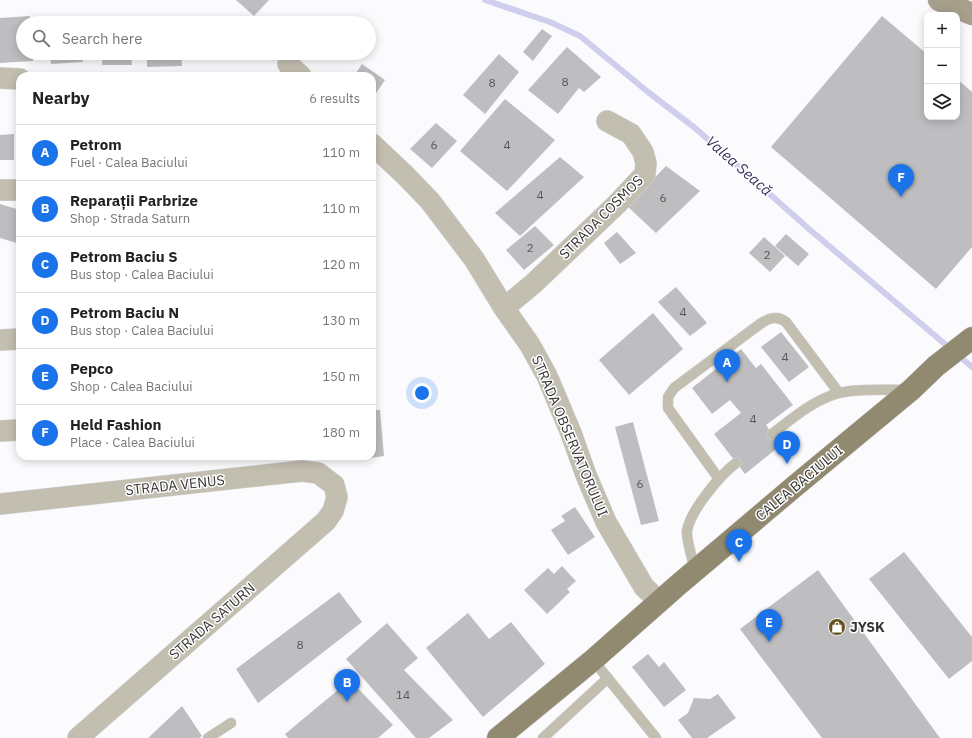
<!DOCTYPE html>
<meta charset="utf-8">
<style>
:root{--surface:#fff;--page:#f6f6f6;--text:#222;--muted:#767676;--line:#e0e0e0;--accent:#1a73e8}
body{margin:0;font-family:"IBM Plex Sans",sans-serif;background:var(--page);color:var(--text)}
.controls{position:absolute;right:12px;top:12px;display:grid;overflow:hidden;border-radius:8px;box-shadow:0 2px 10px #0003}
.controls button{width:36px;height:36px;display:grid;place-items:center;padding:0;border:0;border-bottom:1px solid var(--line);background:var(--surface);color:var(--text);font:20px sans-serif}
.you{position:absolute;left:422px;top:393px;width:14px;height:14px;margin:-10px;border:3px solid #fff;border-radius:50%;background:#1a73e8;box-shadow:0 0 0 6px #1a73e833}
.badge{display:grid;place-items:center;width:26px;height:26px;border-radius:50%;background:var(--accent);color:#fff;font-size:13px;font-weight:700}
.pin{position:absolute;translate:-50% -33px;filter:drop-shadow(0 1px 2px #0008)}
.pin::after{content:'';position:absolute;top:21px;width:14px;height:12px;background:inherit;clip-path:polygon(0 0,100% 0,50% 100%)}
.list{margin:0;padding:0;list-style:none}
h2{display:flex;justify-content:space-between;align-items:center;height:52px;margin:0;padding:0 16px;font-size:17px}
h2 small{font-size:13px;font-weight:400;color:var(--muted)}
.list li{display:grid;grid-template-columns:26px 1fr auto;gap:12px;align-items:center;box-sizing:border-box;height:56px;padding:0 16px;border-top:1px solid var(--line)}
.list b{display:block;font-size:15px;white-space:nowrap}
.list p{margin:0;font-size:13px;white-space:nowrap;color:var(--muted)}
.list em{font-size:13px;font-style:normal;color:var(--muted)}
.icon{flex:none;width:22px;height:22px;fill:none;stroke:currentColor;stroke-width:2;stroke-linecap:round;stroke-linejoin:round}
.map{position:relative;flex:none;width:972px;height:738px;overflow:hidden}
.search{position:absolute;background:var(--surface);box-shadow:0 2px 10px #0003;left:16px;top:16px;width:360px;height:44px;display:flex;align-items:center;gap:10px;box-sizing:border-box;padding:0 14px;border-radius:22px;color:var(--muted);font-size:15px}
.panel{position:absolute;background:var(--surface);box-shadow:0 2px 10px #0003;left:16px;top:72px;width:360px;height:388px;border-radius:12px}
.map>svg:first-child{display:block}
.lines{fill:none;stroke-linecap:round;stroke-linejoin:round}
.stream{stroke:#d0ceed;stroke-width:6}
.building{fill:#bebec1}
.service-casing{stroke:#d7d7da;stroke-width:11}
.minor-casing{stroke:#d7d7da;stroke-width:22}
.secondary-casing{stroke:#d7d7da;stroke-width:23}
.primary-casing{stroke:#d7d7da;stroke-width:23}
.service{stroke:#c2beb0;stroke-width:10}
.minor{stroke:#c2beb0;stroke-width:21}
.secondary{stroke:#a69f8b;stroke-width:22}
.primary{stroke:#928971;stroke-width:22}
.labels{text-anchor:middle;stroke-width:3;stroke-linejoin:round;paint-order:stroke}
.number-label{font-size:12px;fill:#575759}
.street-label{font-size:14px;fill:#353536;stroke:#fff}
.poi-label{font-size:14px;font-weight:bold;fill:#353536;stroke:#fff;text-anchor:start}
.water-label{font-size:15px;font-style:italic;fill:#342f59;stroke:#fff}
</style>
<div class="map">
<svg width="972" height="738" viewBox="0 0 972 738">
<rect width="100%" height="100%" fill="#fbfbfe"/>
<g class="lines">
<!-- stream -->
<path class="stream" d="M485 0 550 22 580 36 648 92 695 128 809 229 972 367"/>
</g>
<!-- building -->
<path class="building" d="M236 0H269L254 16Z
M30 16 31 23H23V53H33V61L0 63V18Z
M882 16 927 54V117H957V79L972 92V247L936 289 771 147Z
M131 18V23H101V19Z
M180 18 181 23H146V19Z
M542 29 552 36 533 61 523 52Z
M567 47 601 77 584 92 579 88 558 114 528 90Z
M50 53H82L83 62 51 64Z
M102 53H131L132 65H102Z
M147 53H181L182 66 147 67Z
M296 53H311L305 60Z
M499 54 519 72 485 114 463 95Z
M362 64 385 80 372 99V76H354Z
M505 99 555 140 507 191 460 151Z
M436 123 457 141 432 168 410 149Z
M14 134V160H0V135Z
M560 157 584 177 520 236 495 213Z
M666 166 700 191 656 233 627 206Z
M0 204 20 210V244L0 238Z
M535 226 554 245 524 270 506 250Z
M617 232 636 253 620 264 604 243Z
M786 234 809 254 798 266 775 246Z
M764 237 785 256 770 272 749 253Z
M676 287 707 323 690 336 658 302Z
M653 313 683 349 629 395 599 360Z
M781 332 809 367 789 382 761 347Z
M741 349 756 368 761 364 793 405 766 425 781 445 745 474 714 434 741 413 730 400 712 414 692 388Z
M372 410H380L384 456 356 460 355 456H372Z
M633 422 659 521 641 525 615 427Z
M575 507 595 537 568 555 551 530 565 521 561 516Z
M904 552 972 637V661L949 679 869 579Z
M562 566 576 581 567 589 570 592 547 614 524 590 548 568 554 574Z
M818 570 940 738H822L740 629Z
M339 592 362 622 258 703 236 669Z
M468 613 489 639 511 622 545 664 483 717 426 648Z
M387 623 418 658 404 670 453 720 429 738H416L346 659Z
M648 654 659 667 664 662 686 690 664 707 632 667Z
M350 680 393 725 378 738H288L285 734Z
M718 694 736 718 707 738H692L678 720 688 713 694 698 710 699Z
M182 706 202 736 199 738H148Z"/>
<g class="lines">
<!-- service casing -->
<g class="service-casing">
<path id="service" d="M772 434C793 418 813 400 839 393 858 388 887 390 907 390
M719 479 668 408V397L674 388 760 324C769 318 777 315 786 322L839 393
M695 570C693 562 686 538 687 531 690 511 720 475 736 463
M593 660 656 738
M208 738 231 723
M543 738 608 678"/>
</g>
<!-- minor casing -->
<g class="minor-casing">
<path id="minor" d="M288 64 301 76
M0 78 20 79
M372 144 406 176 430 201 474 259 504 308 530 345 547 376 571 433 586 475 606 522 644 587 659 601
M0 190H20
M504 308 533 284 617 204 645 174 646 163 643 152 631 134 607 121
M0 340 20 339
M0 431 20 430
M0 504 302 471 318 473 334 485 337 497 333 511 326 521 78 738"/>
</g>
<!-- secondary casing -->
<g class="secondary-casing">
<path id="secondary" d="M939 0 972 14"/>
</g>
<!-- primary casing -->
<g class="primary-casing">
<path id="primary" d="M498 738 593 660 678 585 795 486 911 390 936 366 972 338"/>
</g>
<!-- service -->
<use href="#service" class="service"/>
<!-- minor -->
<use href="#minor" class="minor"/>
<!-- secondary -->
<use href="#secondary" class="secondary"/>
<!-- primary -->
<use href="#primary" class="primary"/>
</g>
<!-- icons -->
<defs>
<g id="shop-disc" transform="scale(0.9)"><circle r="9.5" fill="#655421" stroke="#fff"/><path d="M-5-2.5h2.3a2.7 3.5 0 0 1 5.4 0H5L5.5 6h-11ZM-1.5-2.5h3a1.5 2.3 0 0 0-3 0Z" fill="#fff"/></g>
</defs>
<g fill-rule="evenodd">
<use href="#shop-disc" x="837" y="627"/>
</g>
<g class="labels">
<!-- number labels -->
<g class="number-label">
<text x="565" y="86">8</text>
<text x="492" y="87">8</text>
<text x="434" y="149">6</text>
<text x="507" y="149">4</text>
<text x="540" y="199">4</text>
<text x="663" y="202">6</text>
<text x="530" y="252">2</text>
<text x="767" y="259">2</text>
<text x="683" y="316">4</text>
<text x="785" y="361">4</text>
<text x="753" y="423">4</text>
<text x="640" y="488">6</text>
<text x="300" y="649">8</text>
<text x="403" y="699">14</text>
</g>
<!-- street labels -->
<g class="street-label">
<text transform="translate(601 217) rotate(-45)" y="5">STRADA COSMOS</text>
<text transform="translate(570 436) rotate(67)" y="5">STRADA OBSERVATORULUI</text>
<text transform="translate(799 483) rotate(-40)" y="5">CALEA BACIULUI</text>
<text transform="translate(175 485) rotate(-6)" y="5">STRADA VENUS</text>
<text transform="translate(212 621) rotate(-41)" y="5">STRADA SATURN</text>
</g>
<!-- poi labels -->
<g class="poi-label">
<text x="850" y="632">JYSK</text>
</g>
<!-- water labels -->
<g class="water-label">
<text transform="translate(739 166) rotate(41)" y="5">Valea Seacă</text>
</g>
</g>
</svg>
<div class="controls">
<button>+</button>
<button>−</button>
<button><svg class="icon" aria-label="layers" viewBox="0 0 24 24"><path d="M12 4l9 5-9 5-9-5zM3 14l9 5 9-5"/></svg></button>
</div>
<div class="you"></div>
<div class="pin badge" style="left:727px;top:382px">A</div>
<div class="pin badge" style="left:347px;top:702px">B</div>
<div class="pin badge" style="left:739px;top:562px">C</div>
<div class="pin badge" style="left:787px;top:464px">D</div>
<div class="pin badge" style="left:769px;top:642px">E</div>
<div class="pin badge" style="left:901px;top:197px">F</div>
<div class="search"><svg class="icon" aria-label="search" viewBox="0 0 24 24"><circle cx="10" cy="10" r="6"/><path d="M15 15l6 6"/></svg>Search here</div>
<section class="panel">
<h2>Nearby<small>6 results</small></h2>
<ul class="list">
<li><span class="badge">A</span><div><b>Petrom</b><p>Fuel · Calea Baciului</p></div><em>110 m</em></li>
<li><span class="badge">B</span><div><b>Reparații Parbrize</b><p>Shop · Strada Saturn</p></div><em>110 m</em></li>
<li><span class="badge">C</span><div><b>Petrom Baciu S</b><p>Bus stop · Calea Baciului</p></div><em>120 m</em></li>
<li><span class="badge">D</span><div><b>Petrom Baciu N</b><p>Bus stop · Calea Baciului</p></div><em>130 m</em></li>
<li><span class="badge">E</span><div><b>Pepco</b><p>Shop · Calea Baciului</p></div><em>150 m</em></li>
<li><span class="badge">F</span><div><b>Held Fashion</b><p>Place · Calea Baciului</p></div><em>180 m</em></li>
</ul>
</section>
</div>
